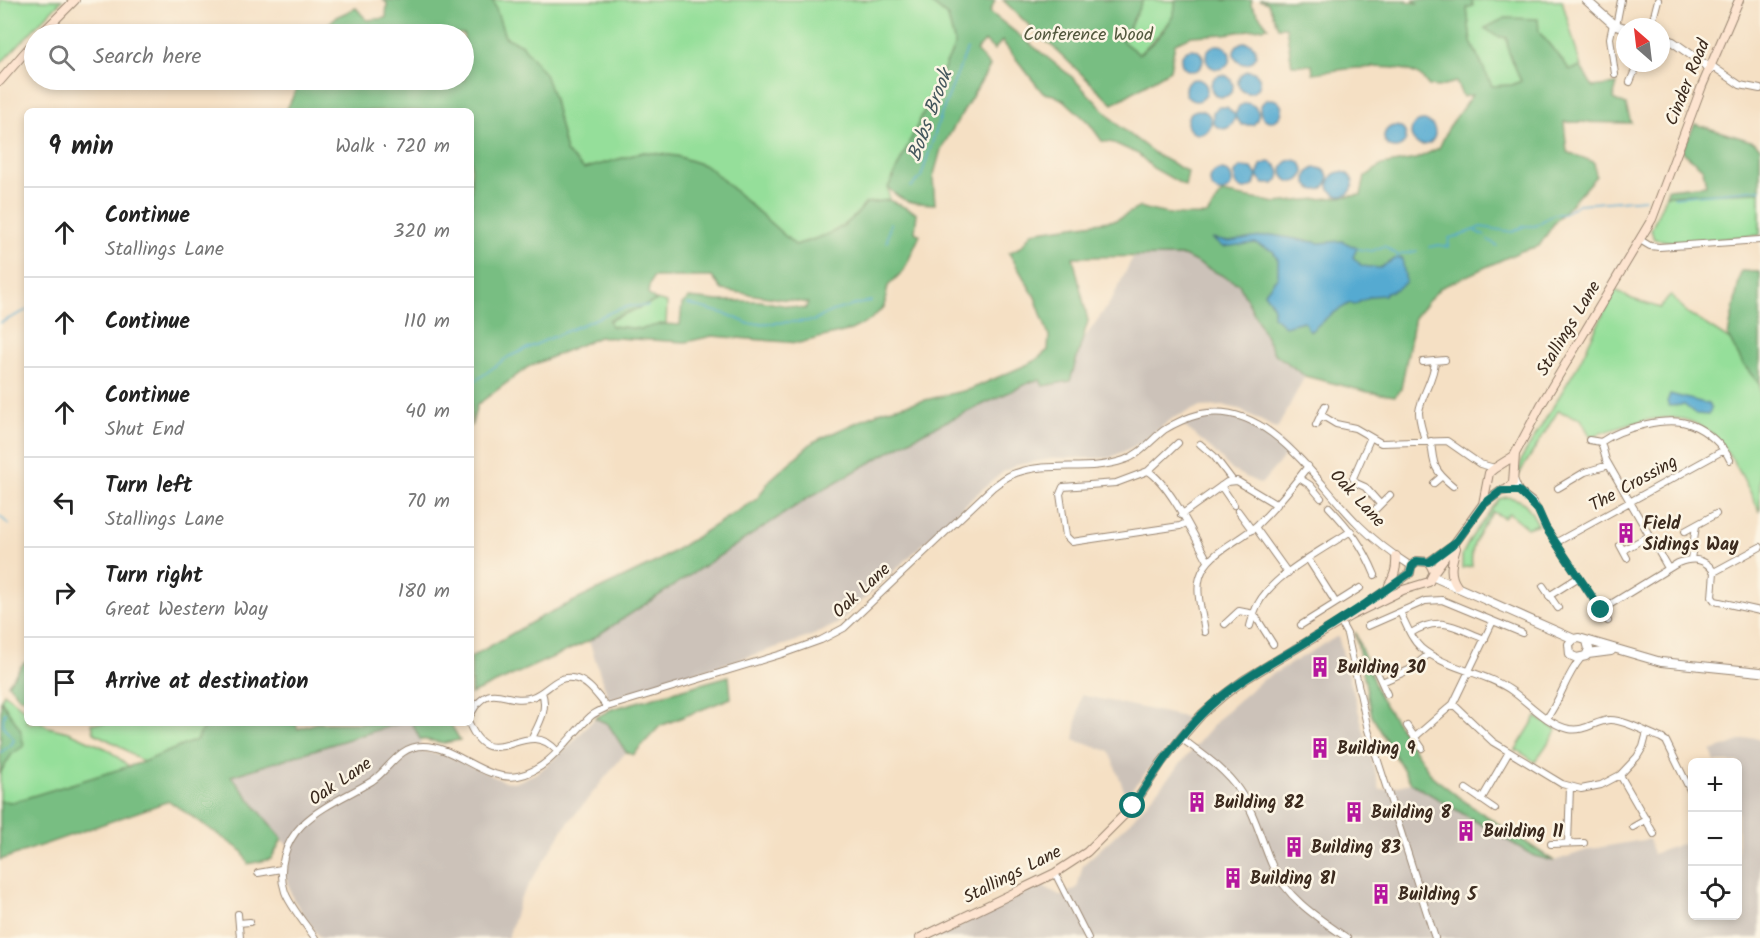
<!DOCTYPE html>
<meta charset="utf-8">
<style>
:root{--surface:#fff;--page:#f6f6f6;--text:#222;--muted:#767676;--line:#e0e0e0}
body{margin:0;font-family:Kalam,sans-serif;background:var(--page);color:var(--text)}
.controls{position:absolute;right:18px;bottom:18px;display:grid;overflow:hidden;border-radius:9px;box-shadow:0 3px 9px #0003}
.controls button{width:54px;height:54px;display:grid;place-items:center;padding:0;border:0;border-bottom:2px solid var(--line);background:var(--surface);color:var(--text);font:30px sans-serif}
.compass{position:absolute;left:1616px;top:18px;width:54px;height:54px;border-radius:50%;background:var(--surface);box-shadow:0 3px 9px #0003;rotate:332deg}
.stop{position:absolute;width:18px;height:18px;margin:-14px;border:4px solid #0f766e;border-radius:50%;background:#fff}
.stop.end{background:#0f766e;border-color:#fff;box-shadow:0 2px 6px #0008}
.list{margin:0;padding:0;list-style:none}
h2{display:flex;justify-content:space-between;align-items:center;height:78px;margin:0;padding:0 24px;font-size:26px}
h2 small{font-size:20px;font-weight:400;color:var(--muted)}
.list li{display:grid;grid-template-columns:39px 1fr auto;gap:18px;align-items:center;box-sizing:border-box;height:90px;padding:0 24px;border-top:2px solid var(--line)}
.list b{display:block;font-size:22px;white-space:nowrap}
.list p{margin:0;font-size:20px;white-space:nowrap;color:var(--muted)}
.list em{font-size:20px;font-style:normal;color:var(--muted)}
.icon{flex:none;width:33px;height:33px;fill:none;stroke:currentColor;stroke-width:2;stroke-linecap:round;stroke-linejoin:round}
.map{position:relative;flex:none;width:1760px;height:938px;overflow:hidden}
.search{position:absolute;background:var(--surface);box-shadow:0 3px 9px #0003;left:24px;top:24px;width:450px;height:66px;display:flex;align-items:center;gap:15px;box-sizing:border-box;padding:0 21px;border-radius:33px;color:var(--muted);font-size:22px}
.panel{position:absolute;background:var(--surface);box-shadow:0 3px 9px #0003;left:24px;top:108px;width:450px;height:618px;border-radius:9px}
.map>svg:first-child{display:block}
.industrial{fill:#ccc2b9}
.green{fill:#95df9a;stroke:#68845c;stroke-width:1.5}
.forest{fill:#78be82;stroke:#5a7450;stroke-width:1.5;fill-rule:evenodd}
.water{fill:#55aad1;stroke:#486a78;stroke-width:1.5}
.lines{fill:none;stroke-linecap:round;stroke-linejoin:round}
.stream{stroke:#55aad1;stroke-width:1.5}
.minor-casing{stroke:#988571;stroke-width:8}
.tertiary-casing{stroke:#988571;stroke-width:10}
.secondary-casing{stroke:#988571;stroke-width:10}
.minor{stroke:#fff;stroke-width:6}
.tertiary{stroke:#fff;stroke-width:8}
.secondary{stroke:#fde4d0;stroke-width:8}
.route{stroke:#0f766e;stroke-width:8}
.labels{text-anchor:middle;stroke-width:5;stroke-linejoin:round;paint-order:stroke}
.park-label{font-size:18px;fill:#52573d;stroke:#fcf5e5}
.street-label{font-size:18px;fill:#3b2a1e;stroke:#fcf5e5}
.poi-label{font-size:18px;font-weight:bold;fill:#3b2a1e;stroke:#fcf5e5;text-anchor:start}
.water-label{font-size:20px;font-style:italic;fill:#44575d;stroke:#fcf5e5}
</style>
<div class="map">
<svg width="1760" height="938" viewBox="0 0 1760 938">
<rect width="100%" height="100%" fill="#fcf5e5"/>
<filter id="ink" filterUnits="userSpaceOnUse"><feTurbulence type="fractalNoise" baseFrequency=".0167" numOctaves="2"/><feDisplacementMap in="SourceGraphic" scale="12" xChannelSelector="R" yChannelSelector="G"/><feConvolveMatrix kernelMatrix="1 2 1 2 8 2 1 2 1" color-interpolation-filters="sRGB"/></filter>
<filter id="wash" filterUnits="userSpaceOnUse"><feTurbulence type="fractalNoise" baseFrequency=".008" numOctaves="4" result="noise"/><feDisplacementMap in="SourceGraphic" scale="24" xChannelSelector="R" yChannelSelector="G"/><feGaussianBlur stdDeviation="1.35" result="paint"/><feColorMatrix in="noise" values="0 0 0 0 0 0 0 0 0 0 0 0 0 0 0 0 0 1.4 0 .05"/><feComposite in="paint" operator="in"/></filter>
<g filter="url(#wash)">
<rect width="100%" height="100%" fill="#f5e0c4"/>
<!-- industrial -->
<path class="industrial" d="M1184 256 1239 284 1274 353 1305 376 1277 429 1239 409 1225 406 1199 407 1173 418 1142 442 1110 458H1055L1017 465 1003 472 978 493 837 624 809 637 646 689 609 700 589 641 808 498 924 432 1033 381H1069L1083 340 1111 301 1133 257Z
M1218 412 1246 418 1290 450 1261 484 1233 471 1212 449 1179 422Z
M1338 636 1380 790 1411 783 1534 856 1554 861 1591 849 1649 839 1653 854 1692 840V916H1738V762H1715L1711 751 1752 737 1760 740V938H935L1041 885 1061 896 1077 888 1083 865 1131 821 1224 713 1261 681Z
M1081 695 1194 719 1126 795 1109 751 1074 740Z
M595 718 608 724 626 752 564 828 520 899 508 938H320L293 899 285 874 291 850 231 776 400 723H412L420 739 421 751 447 755 503 781 517 782 539 772 570 745Z"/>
<!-- green -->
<path class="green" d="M0 0H62L0 64Z
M493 0H927L948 17 955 45 888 188 889 200 866 203C845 231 827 235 795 245L707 166 676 156 644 152 584 169 566 153 553 96 522 45 505 37Z
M1143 0 1176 1 1174 16 1159 34 1139 54 1122 41Z
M1466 0H1562L1581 67 1570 70 1539 32 1496 36 1507 38 1508 50 1521 81 1512 85 1491 86 1471 42Z
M1760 191V235L1682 243 1654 239 1651 230 1666 195Z
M1615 290 1632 299 1660 308 1671 295 1686 312 1730 340 1743 364 1760 385V512C1740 473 1718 414 1665 418 1640 419 1615 430 1590 436L1581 419 1558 411 1518 476 1522 458 1577 367Z
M656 300 667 303 666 324 642 329 611 326 608 321Z
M1507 497C1527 500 1528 507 1538 524L1527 528 1509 513 1504 518 1493 512C1481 529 1469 544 1472 566L1462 568V555L1471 538 1499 499Z
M4 693 27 712V723H42L48 727 69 732 107 749 130 767 13 802 0 801V773L12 754 20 729 1 700Z
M1536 717 1557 730 1535 762 1519 751H1515Z
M92 723H205L197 740 143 762 118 745 94 733Z"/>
<!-- forest -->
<path class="forest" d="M383 0H493L505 37 522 45 545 74 553 96 566 152 584 169 644 152 676 156 707 166 795 245C827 236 846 230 866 203L889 200 917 213 915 232 920 235 904 270 888 286 884 307 869 321 851 330 799 343 712 336 686 342 599 337 528 367 477 405 471 427V111H286L301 80H464V34H318L336 17 356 8 367 20 386 18 387 3ZM653 277H712L722 290 808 303 805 309 760 301H718L689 298 682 304 680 325 661 324 642 329 611 326 609 320 656 301 648 294 649 287Z
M927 0H995L990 12 1072 77 1120 127 1157 155 1188 172 1185 186 1153 168 1138 154 1114 143 1102 141 1089 123 1065 101 1054 95 1043 93 1002 41 994 50 985 41 976 51 990 66 941 149 933 178 935 204C912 203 905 204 888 188L955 45 948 17Z
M1003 0H1143L1122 41 1139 54C1155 42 1178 20 1175 0H1252L1251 5 1268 27 1225 34 1192 36 1175 43 1170 70 1113 104 1051 45 1044 40Z
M1259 0H1408L1406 1 1417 3 1414 0H1472L1473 6 1467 8 1471 42 1492 86 1512 85 1521 81 1508 50 1507 38 1496 36 1485 28 1505 18 1538 19 1539 32 1570 70 1581 67 1593 87 1617 84 1613 99 1626 105 1631 123 1564 122 1567 152 1594 162 1596 176 1555 222 1539 246 1521 251 1440 288 1415 316 1401 389 1395 396 1368 392 1305 376 1274 353 1239 284 1184 256 1073 257 1088 321 1070 381 1043 386 1040 380 1033 381 924 432 808 498 589 641 471 694V657L541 617 658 561 757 499 770 480 813 442 884 410 971 389 1033 362 1048 350 1049 336 1035 297 1009 253 1022 246 1032 232 1116 220 1140 207C1163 215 1183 216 1207 215L1222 193 1276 203 1361 195 1365 177 1382 165 1416 159 1439 148 1449 127 1472 95 1463 97 1456 82 1438 87 1429 86C1426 83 1423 78 1420 76 1398 60 1338 70 1313 73L1312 65H1292L1286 27H1278L1268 3Z
M1695 124 1754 142 1760 147V192L1666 195 1668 189 1706 185 1703 169 1682 151Z
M1741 271 1760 272V385L1743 364 1728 336Z
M1355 632 1379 696 1432 776 1468 804 1554 861 1534 856 1411 783 1372 716Z
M27 661V697L20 698 8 684 23 664Z
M729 676 731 698 660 726 633 755 626 752 608 724 595 718 612 709Z
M1 700 20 729 24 746 12 754 0 773Z
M207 723H295L298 729 316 723H400L231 776 282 839 271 859 248 864 242 851 169 801 0 860V801L13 802 143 762 196 740Z
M412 723H450L460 740 444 743 420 739Z"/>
<!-- water -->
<path class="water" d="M1234 53a11 11 0 1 1 22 0a11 11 0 1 1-22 0Z
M1206 57a12 12 0 1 1 24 0a12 12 0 1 1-24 0Z
M1181 60a11 11 0 1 1 22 0a11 11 0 1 1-22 0Z
M1238 82a11 11 0 1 1 22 0a11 11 0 1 1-22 0Z
M1211 86a11 11 0 1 1 22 0a11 11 0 1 1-22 0Z
M1185 90a11 11 0 1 1 22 0a11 11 0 1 1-22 0Z
M1260 110a11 11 0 1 1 22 0a11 11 0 1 1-22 0Z
M1246 103C1259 105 1262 116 1253 125H1242L1235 117C1233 129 1222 133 1213 123V112L1219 107H1227L1235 115 1239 106Z
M1187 122a12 12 0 1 1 24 0a12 12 0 1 1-24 0Z
M1411 133a12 12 0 1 1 24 0a12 12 0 1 1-24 0Z
M1384 137a11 11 0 1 1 22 0a11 11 0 1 1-22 0Z
M1282 171a11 11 0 1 1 22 0a11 11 0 1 1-22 0Z
M1268 162C1280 164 1284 176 1274 184H1264L1257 176 1254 185C1247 191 1240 190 1235 183V172L1241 167 1252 168 1257 176 1261 165Z
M1306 179a11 11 0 1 1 22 0a11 11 0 1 1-22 0Z
M1210 181a11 11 0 1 1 22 0a11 11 0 1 1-22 0Z
M1329 184a12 12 0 1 1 24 0a12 12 0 1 1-24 0Z
M1272 235 1320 243 1342 241 1357 248 1353 257 1362 266 1380 268 1394 259 1402 258 1406 282C1400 288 1395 291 1386 292L1384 295 1371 296 1354 305 1350 303 1330 315 1311 331 1308 329 1304 321 1285 326 1273 316V305L1264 293 1278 276V260L1273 251 1255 243 1223 247 1211 239 1229 242Z
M1670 394 1708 404 1711 409 1708 415 1696 414 1684 405 1669 406 1667 402Z"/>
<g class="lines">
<!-- stream -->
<path class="stream" d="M911 187 921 177 941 115 967 49
M1674 197 1760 189
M1475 231 1485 236
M1487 239 1497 246
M887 242 890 223
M1429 247 1439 245 1448 247 1449 238 1462 235 1481 227 1513 232 1524 226H1535L1554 214H1564L1578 204 1645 199
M1357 249 1372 251 1384 246 1398 255
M1396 258 1402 254 1417 251
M688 304 729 315 749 324 813 321 832 311 871 301
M0 323 27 310
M471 384 508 357 546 340 616 310 630 306H648
M0 516 9 525
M0 753 11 745 14 740C5 727 0 729 5 712"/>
</g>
</g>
<g filter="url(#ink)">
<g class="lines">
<!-- minor casing -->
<g class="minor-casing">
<path id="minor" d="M1613 24 1610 38 1615 74
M1616 26 1621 0
M1651 27 1658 0
M1712 66 1740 85 1760 89
M1630 82 1638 63
M1640 240 1650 246 1659 247 1760 240
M1423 362 1445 360
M1321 415 1336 424 1355 428 1381 443 1447 441 1480 464 1495 468
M1316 425 1325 406
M1370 439 1353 478 1356 483 1365 487 1380 504
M1589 440 1601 442
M1425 441C1423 431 1419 422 1419 412 1421 395 1434 380 1435 361
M1431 441C1433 465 1434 471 1453 486
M1601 442C1621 428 1668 415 1692 425 1707 431 1723 445 1730 460
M1601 442 1606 460 1668 568
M1200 444 1214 456 1233 481
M1148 471 1178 443
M1299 478 1310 485 1321 498
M1514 479 1519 491 1533 502 1538 510 1546 528 1608 621
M1434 483 1441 477
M1221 486 1234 505
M1558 488 1585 472 1609 465
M1329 507C1350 529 1363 546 1375 575
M1375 510 1390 495
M1238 511 1252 530
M1181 515 1227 482 1237 481 1277 505
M1186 523 1180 526 1072 542 1066 536 1060 494 1063 487 1116 483 1148 471C1170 484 1195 538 1208 561
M1255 527 1288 573
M1685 531 1716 514
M1557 542 1724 450
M1620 545 1627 558
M1623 550 1649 536
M1308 559 1336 603
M1691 559 1696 526
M1714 572 1760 547
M1543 586 1558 608
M1549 596 1579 577
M1601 610 1678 563C1693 557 1705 558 1714 572L1712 597 1715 601 1760 611
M1400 612C1406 624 1411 639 1421 648 1446 669 1485 672 1512 691 1530 704 1547 724 1569 729 1584 732 1596 721 1609 720 1623 719 1648 733 1661 738L1666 741 1692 794
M1340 621 1347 634 1368 730 1435 938
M1225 624 1239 611 1254 614 1273 644
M1301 625 1360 588
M1250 626C1252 619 1254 611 1258 604 1273 575 1324 549 1351 531
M1368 626 1425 601 1442 600 1522 633
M1205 632C1203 615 1195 593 1200 577 1207 552 1239 542 1257 525 1276 507 1292 487 1308 466
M1411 633C1440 614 1456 628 1485 639
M1376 670 1387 694
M1382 682 1409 670 1429 654
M1453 704 1493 742 1562 784 1581 789 1601 785 1620 775 1637 757 1643 747 1647 732
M471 714C490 677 506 706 532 697 546 693 556 675 572 678 588 680 597 695 607 707
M1547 718C1561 699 1565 677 1581 658
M469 723C492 779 525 714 557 751
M1407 726 1422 748
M1415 737 1453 704 1493 621
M532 738C540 722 548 709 542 692
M1181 738C1202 754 1224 768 1239 790 1255 813 1261 840 1272 865 1287 899 1318 918 1347 938
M1620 775 1654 834
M1466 789 1495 809
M1481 800 1509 752
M1633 827 1647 819
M1568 843 1570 787
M1551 844 1584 843
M258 873 281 869
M1055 873 1088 938
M238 914 240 938
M239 923 250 922
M315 938C306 925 290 906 285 892 277 869 285 842 302 825 321 806 349 795 372 781 389 770 398 746 423 746 456 746 484 782 518 776 550 770 569 736 591 716 596 712 602 710 607 707L782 654 821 640 844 628 993 487C1000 482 1008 475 1016 473 1050 461 1089 472 1124 460 1140 455 1151 440 1164 430 1175 423 1189 417 1201 414 1270 400 1317 484 1358 524 1374 540 1392 554 1411 566"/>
</g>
<!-- tertiary casing -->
<g class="tertiary-casing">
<path id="tertiary" d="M1586 0 1613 24 1625 28
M1661 38 1673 42 1711 69
M1434 577 1574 639
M1587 641 1589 649 1586 656 1577 658 1570 655 1569 644 1574 639 1579 638 1661 662 1760 672
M1588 654 1611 651"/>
</g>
<!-- secondary casing -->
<g class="secondary-casing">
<path id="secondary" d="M41 34 75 0
M0 81 34 42
M1483 504 1489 473 1495 468 1514 456
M1456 548C1452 561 1448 574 1457 586
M1429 562 1450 547
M1389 585C1395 576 1397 568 1396 556
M1370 602 1410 573 1411 566 1417 561 1429 562 1434 572
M920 938 1055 873 1087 852 1133 806 1161 763 1181 738 1202 714 1224 695 1244 680 1350 616 1403 590 1429 582 1434 572 1483 504 1501 491 1506 490 1513 483 1515 454 1541 405 1652 219 1702 86 1739 0"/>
</g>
<!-- minor -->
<use href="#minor" class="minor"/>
<!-- tertiary -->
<use href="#tertiary" class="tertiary"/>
<!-- secondary -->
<use href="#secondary" class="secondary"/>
</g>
</g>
<g class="lines" filter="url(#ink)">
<!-- route -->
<path class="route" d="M1133 806C1154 774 1175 741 1202 714 1230 685 1269 665 1303 644 1340 621 1375 598 1410 573L1412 566 1417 561 1429 562 1457 541 1484 504 1501 491H1519L1538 510 1546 528 1601 610"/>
</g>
<!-- icons -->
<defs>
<g id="building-bare" transform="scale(1.62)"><path d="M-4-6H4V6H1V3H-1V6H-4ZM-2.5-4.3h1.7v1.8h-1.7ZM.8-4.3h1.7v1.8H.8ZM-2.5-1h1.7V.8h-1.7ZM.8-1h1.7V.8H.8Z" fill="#b5179e" stroke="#fcf5e5" stroke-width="2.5" paint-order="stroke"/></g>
</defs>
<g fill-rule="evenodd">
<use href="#building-bare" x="1626" y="533"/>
<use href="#building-bare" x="1320" y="667"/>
<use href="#building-bare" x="1320" y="748"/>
<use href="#building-bare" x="1197" y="802"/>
<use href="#building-bare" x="1354" y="812"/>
<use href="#building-bare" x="1466" y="831"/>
<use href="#building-bare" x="1294" y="847"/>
<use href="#building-bare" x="1233" y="878"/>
<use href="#building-bare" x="1381" y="894"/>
</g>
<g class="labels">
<!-- park labels -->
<g class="park-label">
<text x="1088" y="40">Conference Wood</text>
</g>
<!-- street labels -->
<g class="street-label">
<text transform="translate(1687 82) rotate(-68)" y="6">Cinder Road</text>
<text transform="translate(1568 328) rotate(-59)" y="6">Stallings Lane</text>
<text transform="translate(1633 483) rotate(-29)" y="6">The Crossing</text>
<text transform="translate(1358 498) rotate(47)" y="6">Oak Lane</text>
<text transform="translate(861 590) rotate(-43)" y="6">Oak Lane</text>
<text transform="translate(340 781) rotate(-34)" y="6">Oak Lane</text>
<text transform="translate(1012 874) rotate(-27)" y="6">Stallings Lane</text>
</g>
<!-- poi labels -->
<g class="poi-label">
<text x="1643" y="529">Field<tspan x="1643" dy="21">Sidings Way</tspan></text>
<text x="1337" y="673">Building 30</text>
<text x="1337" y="754">Building 9</text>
<text x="1214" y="808">Building 82</text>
<text x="1371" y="818">Building 8</text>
<text x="1483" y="837">Building 11</text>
<text x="1311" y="853">Building 83</text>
<text x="1250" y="884">Building 81</text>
<text x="1398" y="900">Building 5</text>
</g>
<!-- water labels -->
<g class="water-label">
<text transform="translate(929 115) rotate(-70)" y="7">Bobs Brook</text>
</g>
</g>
</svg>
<div class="controls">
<button>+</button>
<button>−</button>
<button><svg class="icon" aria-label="locate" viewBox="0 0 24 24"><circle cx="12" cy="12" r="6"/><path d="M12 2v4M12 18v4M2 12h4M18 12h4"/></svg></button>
</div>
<svg class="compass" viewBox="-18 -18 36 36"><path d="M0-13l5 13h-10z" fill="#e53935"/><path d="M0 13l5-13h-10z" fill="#767676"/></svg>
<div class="stop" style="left:1133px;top:806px"></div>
<div class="stop end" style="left:1601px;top:610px"></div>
<div class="search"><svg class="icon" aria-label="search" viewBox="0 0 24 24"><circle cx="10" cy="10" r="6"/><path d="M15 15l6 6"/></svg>Search here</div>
<section class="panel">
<h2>9 min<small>Walk · 720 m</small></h2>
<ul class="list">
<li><svg class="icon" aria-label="ahead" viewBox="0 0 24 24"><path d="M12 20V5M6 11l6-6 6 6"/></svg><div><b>Continue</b><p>Stallings Lane</p></div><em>320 m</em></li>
<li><svg class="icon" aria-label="ahead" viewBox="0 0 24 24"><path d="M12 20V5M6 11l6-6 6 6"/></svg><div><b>Continue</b></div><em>110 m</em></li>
<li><svg class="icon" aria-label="ahead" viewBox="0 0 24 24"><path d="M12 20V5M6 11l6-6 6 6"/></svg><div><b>Continue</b><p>Shut End</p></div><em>40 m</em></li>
<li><svg class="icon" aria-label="left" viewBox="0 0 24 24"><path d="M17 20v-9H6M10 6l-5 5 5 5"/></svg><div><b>Turn left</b><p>Stallings Lane</p></div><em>70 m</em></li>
<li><svg class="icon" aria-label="right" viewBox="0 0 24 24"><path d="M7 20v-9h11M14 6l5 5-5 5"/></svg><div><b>Turn right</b><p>Great Western Way</p></div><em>180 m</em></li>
<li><svg class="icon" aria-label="arrive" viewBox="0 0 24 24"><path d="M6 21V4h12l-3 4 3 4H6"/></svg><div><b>Arrive at destination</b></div></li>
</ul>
</section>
</div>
